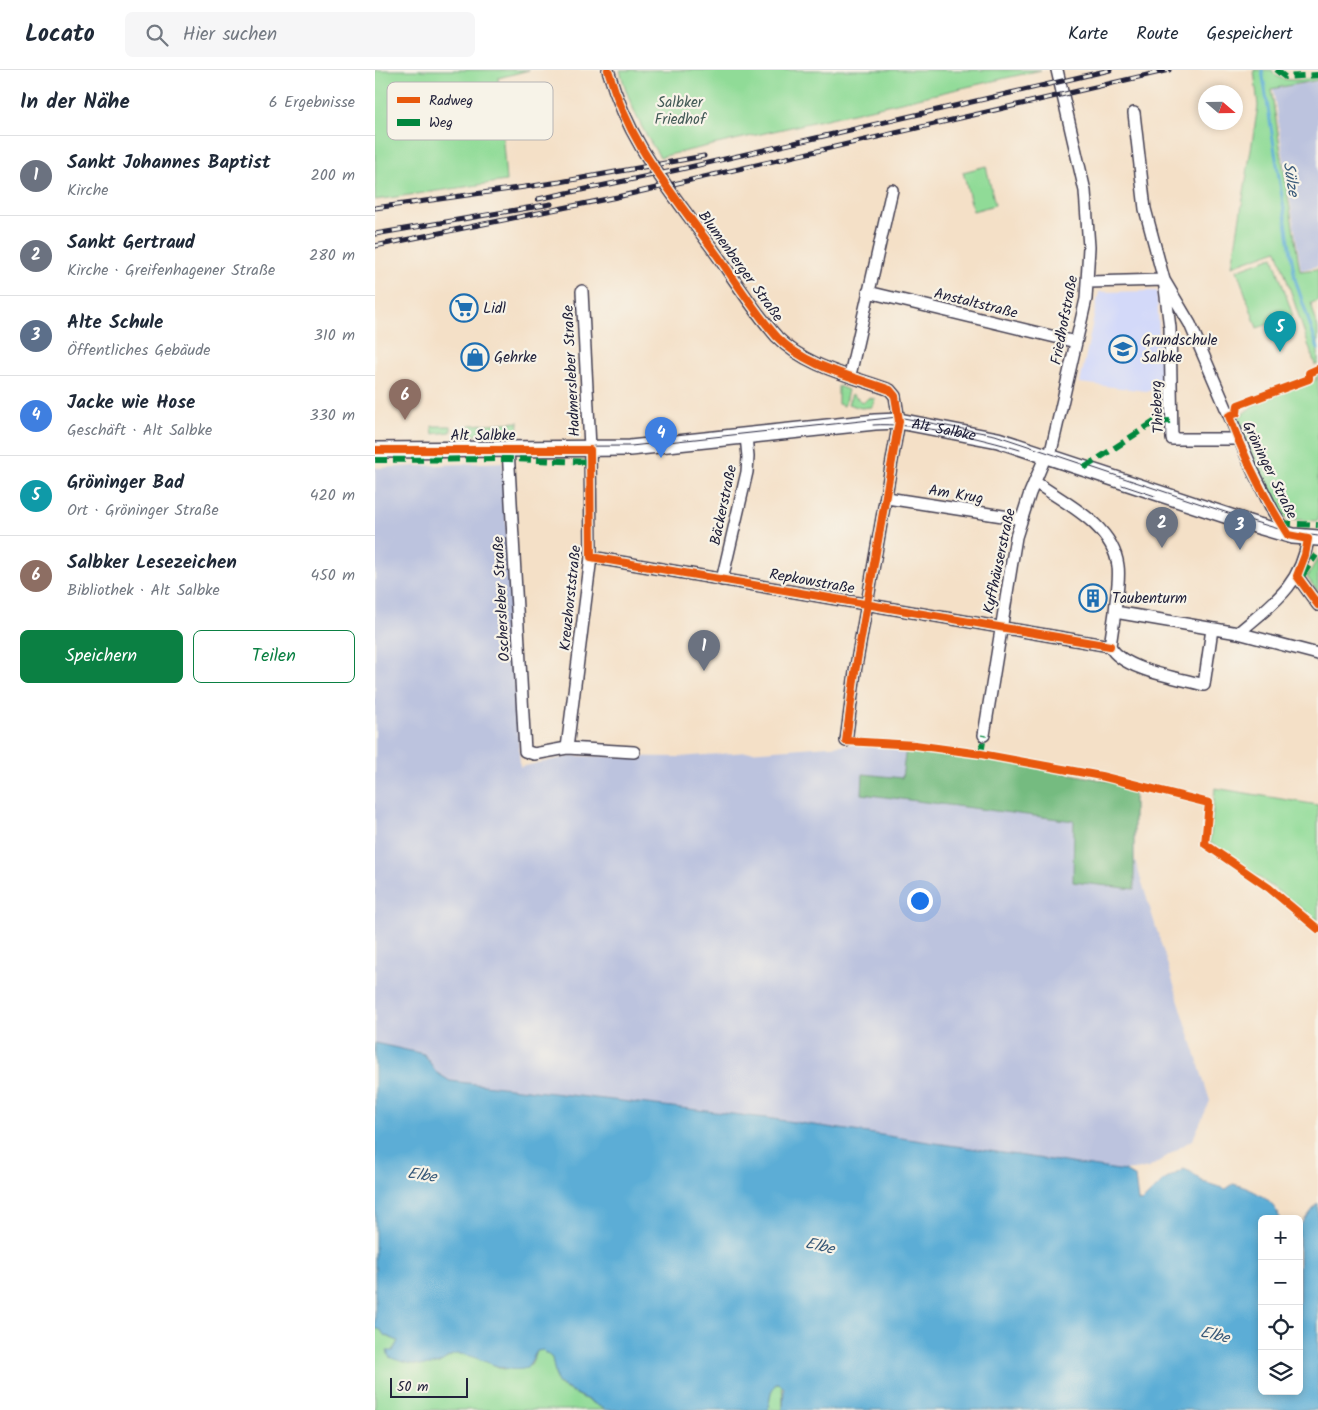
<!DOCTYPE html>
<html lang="de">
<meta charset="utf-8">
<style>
:root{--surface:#fff;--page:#f6f6f7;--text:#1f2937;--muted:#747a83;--line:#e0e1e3;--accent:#0b8043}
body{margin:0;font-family:Kalam,sans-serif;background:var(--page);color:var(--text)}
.controls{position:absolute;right:15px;bottom:15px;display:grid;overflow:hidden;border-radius:8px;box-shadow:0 2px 8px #0003}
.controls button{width:45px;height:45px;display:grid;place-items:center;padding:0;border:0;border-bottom:1px solid var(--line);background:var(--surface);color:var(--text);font:25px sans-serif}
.compass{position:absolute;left:823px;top:15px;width:45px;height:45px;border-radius:50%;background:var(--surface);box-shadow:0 2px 8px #0003;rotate:110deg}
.scale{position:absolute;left:15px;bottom:12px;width:78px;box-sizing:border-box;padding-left:5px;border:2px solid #22223b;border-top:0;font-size:14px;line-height:18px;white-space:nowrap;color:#22223b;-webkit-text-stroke:4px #f7f3e8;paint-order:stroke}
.you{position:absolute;left:544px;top:830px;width:18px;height:18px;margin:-12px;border:4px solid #fff;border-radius:50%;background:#1a73e8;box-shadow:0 0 0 8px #1a73e833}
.badge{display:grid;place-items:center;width:32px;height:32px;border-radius:50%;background:var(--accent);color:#fff;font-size:16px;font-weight:700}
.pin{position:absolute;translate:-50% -41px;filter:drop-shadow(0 1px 2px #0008)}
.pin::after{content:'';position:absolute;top:26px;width:18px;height:15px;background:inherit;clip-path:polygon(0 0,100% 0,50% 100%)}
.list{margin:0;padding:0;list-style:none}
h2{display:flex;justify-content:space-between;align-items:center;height:65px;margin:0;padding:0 20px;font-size:21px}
h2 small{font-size:16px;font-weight:400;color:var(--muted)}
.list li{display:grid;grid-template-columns:32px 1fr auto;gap:15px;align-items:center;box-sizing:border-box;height:80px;padding:0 20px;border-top:1px solid var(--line)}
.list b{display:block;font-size:19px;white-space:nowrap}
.list p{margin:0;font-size:16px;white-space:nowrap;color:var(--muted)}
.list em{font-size:16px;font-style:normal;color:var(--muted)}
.actions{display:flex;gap:10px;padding:15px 20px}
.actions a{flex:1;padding:11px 0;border:1px solid var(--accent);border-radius:8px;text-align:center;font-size:18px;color:var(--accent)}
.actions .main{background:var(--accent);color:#fff}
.icon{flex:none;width:28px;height:28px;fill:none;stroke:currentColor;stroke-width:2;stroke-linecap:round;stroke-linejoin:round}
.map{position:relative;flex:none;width:943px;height:1340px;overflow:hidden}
header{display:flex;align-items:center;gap:30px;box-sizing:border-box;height:70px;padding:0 25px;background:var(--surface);border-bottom:1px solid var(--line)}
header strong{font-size:24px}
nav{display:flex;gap:28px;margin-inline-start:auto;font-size:18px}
.search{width:350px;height:45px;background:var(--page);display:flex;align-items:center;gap:12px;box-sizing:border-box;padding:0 18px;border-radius:8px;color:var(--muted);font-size:19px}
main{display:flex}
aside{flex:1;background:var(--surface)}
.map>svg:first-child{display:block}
.built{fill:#d3d9f9}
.industrial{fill:#bcc3de}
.green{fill:#90db97;stroke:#597e69}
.forest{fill:#74bb80;stroke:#4b6e5e}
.water{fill:#5cadd6;stroke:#3f6888}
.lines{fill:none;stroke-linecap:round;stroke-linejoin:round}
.stream{stroke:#5cadd6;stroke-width:3}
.minor-casing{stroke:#423e50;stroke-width:14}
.secondary-casing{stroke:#423e50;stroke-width:18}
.minor{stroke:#fff;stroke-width:11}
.secondary{stroke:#fff;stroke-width:15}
.tram{stroke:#22223b;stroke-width:1}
.rail-casing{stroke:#22223b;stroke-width:5}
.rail{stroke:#f7f3e8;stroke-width:3;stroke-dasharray:9;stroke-linecap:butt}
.quiet{stroke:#00873e;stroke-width:6;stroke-dasharray:12 6;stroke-linecap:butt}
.cycleway-casing{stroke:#f7f3e8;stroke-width:11}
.cycleway{stroke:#e8590c;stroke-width:8}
.labels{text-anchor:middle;stroke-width:4.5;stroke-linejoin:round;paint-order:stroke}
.park-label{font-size:15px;fill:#435a57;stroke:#f7f3e8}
.street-label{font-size:15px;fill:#22223b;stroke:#f7f3e8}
.poi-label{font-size:15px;fill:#22223b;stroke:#f7f3e8;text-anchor:start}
.water-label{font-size:16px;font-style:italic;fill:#395a79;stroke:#f7f3e8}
.key{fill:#f7f3e8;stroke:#b7b4b4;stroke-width:1}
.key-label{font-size:14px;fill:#22223b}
</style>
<header>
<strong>Locato</strong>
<div class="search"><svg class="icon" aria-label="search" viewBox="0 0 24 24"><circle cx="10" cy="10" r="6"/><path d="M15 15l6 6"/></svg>Hier suchen</div>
<nav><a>Karte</a><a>Route</a><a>Gespeichert</a></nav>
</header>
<main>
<aside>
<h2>In der Nähe<small>6 Ergebnisse</small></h2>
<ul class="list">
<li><span class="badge" style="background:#6b7280">1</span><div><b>Sankt Johannes Baptist</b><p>Kirche</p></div><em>200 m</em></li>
<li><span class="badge" style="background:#6b7280">2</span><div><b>Sankt Gertraud</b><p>Kirche · Greifenhagener Straße</p></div><em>280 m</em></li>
<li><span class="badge" style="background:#5c6f8a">3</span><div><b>Alte Schule</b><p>Öffentliches Gebäude</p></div><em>310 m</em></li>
<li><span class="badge" style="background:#3f7fe0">4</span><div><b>Jacke wie Hose</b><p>Geschäft · Alt Salbke</p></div><em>330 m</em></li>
<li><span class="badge" style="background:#0f9aa8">5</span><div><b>Gröninger Bad</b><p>Ort · Gröninger Straße</p></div><em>420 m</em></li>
<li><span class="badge" style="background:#8d6e63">6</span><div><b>Salbker Lesezeichen</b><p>Bibliothek · Alt Salbke</p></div><em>450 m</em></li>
</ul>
<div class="actions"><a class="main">Speichern</a><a>Teilen</a></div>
</aside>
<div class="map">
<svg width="943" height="1340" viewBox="0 0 943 1340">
<rect width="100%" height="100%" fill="#f7f3e8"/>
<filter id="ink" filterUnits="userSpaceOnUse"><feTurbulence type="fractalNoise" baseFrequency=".02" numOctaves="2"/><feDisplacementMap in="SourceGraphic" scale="10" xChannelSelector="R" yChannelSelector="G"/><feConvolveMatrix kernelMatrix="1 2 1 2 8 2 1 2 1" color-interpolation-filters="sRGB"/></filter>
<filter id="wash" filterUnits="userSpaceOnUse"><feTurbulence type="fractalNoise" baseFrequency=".0096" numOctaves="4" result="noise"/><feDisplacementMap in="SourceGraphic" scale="20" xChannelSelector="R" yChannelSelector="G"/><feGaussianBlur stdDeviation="1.12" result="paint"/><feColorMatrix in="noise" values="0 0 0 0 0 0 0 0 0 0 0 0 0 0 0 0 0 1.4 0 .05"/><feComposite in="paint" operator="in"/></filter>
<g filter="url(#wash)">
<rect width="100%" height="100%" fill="#f4e0c7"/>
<!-- built -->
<path class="built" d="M782 221 787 320 771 321 705 313 724 222Z"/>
<!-- industrial -->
<path class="industrial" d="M943 11V196L926 200 898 19Z
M128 392 145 697 197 686 304 687 481 674 611 688 759 716 760 790 835 1031 818 1069 774 1098 750 1101 391 1048 75 1011 62 1003 49 984 0 973V398Z"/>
<!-- green -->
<path class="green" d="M0 0H154L123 8 131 111 0 130Z
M245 0H666L285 87C267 61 253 31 245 0Z
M879 0H897C904 16 930 8 943 7V10L896 19 925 201 943 199V231L936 233 943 258V294L940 295 902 180 857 196 883 36Z
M611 96 620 135 598 141 588 102Z
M898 187 918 246 882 258 862 200Z
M943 301V451L911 449C887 423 876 382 862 349 883 328 914 320 942 309L939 305Z
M463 316 473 320 469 336 463 334Z
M477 324 488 333 493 328 500 329 497 337 486 338 473 334Z
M144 352 143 365H96L94 355Z
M57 356H76V362L58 364Z
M943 488V522L932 507Z
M840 718 943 735V850L835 772Z
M0 1258 6 1260 9 1265 23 1271 18 1281 62 1294 81 1283 99 1286 128 1299 156 1294 162 1281 168 1280 177 1288 182 1314 231 1340H0Z
M401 1313 407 1314 408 1340H393L396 1322Z"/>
<!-- forest -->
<path class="forest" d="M531 678 611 688 759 716V819L698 812 699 751 487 724 488 704 527 708Z"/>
<!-- water -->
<path class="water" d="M0 973 49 984 62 1003 75 1011 391 1048 750 1101 760 1107 763 1131 767 1132 788 1111 809 1099 816 1102 828 1112 851 1119 858 1114C876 1118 899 1129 905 1149H887V1321H924V1157L943 1133V1340H408L409 1318 404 1313H401L396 1322 393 1340H231L182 1313 177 1288 168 1280 162 1281 152 1298C128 1305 107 1286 84 1284 77 1283 70 1290 64 1293 51 1299 26 1292 14 1287L12 1281H18L23 1271 9 1265 6 1260 0 1258Z"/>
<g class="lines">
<!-- stream -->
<path class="stream" d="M887 0 920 209 943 279"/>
</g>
</g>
<g filter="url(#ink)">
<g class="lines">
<!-- minor casing -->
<g class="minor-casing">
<path id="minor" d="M233 0C255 75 290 113 334 174 357 205 377 239 402 267 431 297 477 306 515 320L520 326 524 351 480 602 471 671
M759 43 770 139 789 210 815 254 878 401 898 441 913 465
M714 212 789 210 795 258 797 369H863
M493 222 701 272
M475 305 517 120
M133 379 150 681 159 684 192 678 259 682
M675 386 711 229 714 177 710 121 682 0
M660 412C690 433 738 455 743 496 745 510 741 527 740 542L863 563C897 534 926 516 933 469
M512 428 647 449
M216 487 735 576
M922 506 943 535
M347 510 372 402 373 387 371 366
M863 563 943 584
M735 576C747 600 804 608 829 615L837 559
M735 576 740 542
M609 665 641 467 655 423 671 385
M192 678 216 487 215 377 207 221"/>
</g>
<!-- secondary casing -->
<g class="secondary-casing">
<g id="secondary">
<path id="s1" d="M0 380 255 378 500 352 524 351 623 370 880 455 918 466 943 468"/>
</g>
</g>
<!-- minor -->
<use href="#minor" class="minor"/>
<!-- secondary -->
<use href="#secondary" class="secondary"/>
<!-- tram -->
<path class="tram" d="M498 355C537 352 607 368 645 380
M0 377 256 376 523 347 620 365 880 452 914 462 943 466
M747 415 780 426"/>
<!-- rail casing -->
<g class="rail-casing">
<path id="rail" d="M163 129 302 100 735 0
M0 138 185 112 329 86
M0 164 176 134
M0 176 242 127 794 0"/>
</g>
<!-- rail -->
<use href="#rail" class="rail"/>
<!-- quiet -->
<path class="quiet" d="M901 0 910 7 943 5
M0 390 134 389 215 392
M709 398 779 352 795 351
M905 453 943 455
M927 506 941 485
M606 684 609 665"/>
<!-- cycleway casing -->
<g class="cycleway-casing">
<path id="cycleway" d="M233 0C255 75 290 113 334 174 357 205 377 239 402 267 431 297 477 306 515 320L520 326 524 351 480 602 471 671 540 675 606 684 726 706 834 733 830 774 894 818 943 859
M943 299 934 303V309L863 335 862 343 854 346C869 387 889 428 913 465L933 469 930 485 922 506 943 535
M0 380H215L216 487 735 576"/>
</g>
<!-- cycleway -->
<use href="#cycleway" class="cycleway"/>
</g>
</g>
<!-- icons -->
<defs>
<g id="supermarket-ring" transform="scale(1.4375)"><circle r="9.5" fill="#f7f3e8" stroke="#1f6fb2" stroke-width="1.5"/><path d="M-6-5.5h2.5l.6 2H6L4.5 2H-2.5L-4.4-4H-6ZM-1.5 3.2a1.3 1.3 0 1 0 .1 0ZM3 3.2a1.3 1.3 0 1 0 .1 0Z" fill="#1f6fb2"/></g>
<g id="school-ring" transform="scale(1.4375)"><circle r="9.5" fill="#f7f3e8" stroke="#1f6fb2" stroke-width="1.5"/><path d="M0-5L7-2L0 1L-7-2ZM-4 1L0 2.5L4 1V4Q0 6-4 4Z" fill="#1f6fb2"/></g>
<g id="shop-ring" transform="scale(1.4375)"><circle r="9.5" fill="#f7f3e8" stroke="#1f6fb2" stroke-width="1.5"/><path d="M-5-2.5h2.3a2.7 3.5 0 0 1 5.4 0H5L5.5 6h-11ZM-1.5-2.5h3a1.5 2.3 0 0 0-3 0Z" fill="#1f6fb2"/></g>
<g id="building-ring" transform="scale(1.4375)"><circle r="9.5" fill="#f7f3e8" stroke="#1f6fb2" stroke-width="1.5"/><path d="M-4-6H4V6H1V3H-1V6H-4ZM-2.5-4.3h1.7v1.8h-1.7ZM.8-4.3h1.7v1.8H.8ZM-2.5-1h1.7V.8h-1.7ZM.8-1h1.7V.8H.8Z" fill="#1f6fb2"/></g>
</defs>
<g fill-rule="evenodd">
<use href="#supermarket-ring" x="89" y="238"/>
<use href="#school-ring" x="748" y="279"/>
<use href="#shop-ring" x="100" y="287"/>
<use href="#building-ring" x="718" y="528"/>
</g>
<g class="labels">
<!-- park labels -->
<g class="park-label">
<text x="305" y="37">Salbker<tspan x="305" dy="17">Friedhof</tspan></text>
</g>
<!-- street labels -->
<g class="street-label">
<text transform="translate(366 196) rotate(54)" y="5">Blumenberger Straße</text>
<text transform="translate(601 233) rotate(14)" y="5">Anstaltstraße</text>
<text transform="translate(689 250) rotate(-79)" y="5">Friedhofstraße</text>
<text transform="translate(196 301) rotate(-93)" y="5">Hadmersleber Straße</text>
<text transform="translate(782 337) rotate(-93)" y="5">Thieberg</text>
<text dy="5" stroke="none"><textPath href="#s1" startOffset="571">Alt Salbke</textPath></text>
<text x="108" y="370">Alt Salbke</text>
<text transform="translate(895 400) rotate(64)" y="5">Gröninger Straße</text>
<text transform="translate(581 424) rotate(9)" y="5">Am Krug</text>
<text transform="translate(348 435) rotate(-78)" y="5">Bäckerstraße</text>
<text transform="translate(624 491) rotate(-78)" y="5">Kyffhäuserstraße</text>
<text transform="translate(437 511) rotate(10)" y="5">Repkowstraße</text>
<text transform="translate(195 528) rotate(-84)" y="5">Kreuzhorststraße</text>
<text transform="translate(126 529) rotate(-93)" y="5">Oschersleber Straße</text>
</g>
<!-- poi labels -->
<g class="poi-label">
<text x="108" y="243">Lidl</text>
<text x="767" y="275">Grundschule<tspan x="767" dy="17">Salbke</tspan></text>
<text x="119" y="292">Gehrke</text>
<text x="737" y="533">Taubenturm</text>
</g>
<!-- water labels -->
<g class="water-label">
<text transform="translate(917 109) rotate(81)" y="6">Sülze</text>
<text transform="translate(47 1104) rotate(9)" y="6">Elbe</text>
<text transform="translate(445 1175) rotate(13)" y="6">Elbe</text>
<text transform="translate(840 1264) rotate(13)" y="6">Elbe</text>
</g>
</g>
<!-- legend -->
<rect x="12" y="12" width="166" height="58" rx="8" class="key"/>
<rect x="22" y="27" width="23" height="6" fill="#e8590c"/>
<rect x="22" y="49" width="23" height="7" fill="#00873e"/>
<g class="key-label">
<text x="54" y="35">Radweg</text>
<text x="54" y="57">Weg</text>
</g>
</svg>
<div class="controls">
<button>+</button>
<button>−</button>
<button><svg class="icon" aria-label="locate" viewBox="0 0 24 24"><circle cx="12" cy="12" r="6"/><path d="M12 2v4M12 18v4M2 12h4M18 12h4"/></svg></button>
<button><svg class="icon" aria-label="layers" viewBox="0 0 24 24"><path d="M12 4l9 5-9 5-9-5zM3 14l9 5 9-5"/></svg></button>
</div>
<svg class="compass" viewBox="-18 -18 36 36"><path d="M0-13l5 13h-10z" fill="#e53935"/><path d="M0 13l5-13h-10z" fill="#747a83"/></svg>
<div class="scale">50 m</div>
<div class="you"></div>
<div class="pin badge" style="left:329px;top:601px;background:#6b7280">1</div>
<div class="pin badge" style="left:787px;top:478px;background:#6b7280">2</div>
<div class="pin badge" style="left:865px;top:480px;background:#5c6f8a">3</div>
<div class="pin badge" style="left:286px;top:388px;background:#3f7fe0">4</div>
<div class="pin badge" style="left:905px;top:282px;background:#0f9aa8">5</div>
<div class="pin badge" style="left:30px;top:350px;background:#8d6e63">6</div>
</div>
</main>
